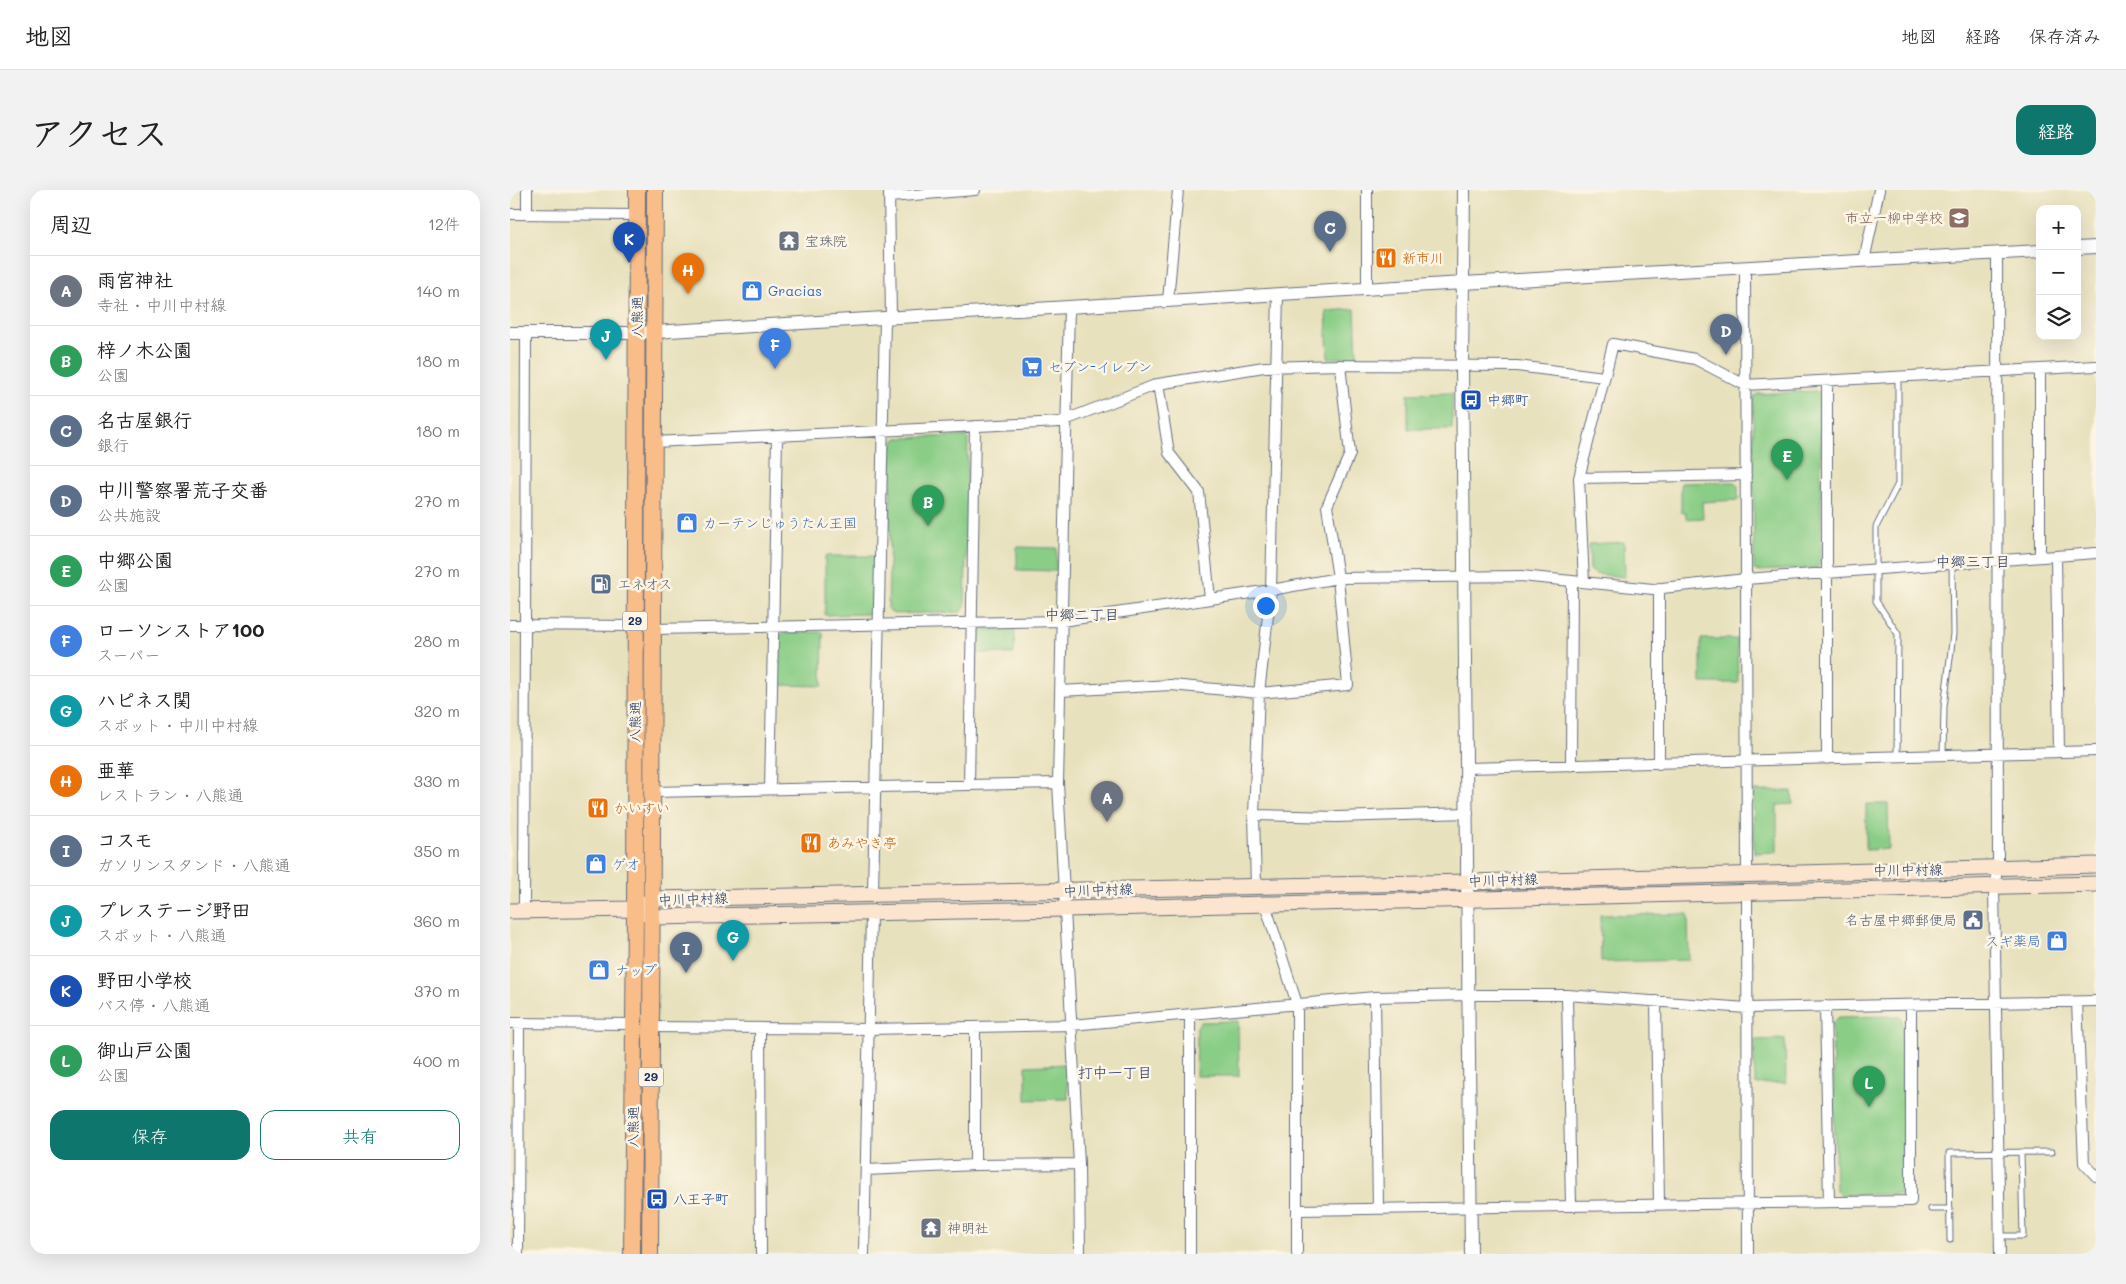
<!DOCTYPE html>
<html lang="ja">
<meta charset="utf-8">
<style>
:root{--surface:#fff;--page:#f2f2f2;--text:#222;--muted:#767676;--line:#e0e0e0;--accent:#0f766e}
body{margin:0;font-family:Mali,"Klee One",sans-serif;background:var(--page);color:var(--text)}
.controls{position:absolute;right:15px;top:15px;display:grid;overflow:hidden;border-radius:10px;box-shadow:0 5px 20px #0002}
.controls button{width:45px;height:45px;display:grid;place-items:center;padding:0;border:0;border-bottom:1px solid var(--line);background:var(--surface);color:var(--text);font:25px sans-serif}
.you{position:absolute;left:755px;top:415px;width:18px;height:18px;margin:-12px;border:4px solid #fff;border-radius:50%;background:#1a73e8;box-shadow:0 0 0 8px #1a73e833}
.badge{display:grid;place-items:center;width:32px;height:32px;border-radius:50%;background:var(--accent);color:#fff;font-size:16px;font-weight:700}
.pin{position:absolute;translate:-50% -41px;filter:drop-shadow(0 1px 2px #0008)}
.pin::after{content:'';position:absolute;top:26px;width:18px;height:15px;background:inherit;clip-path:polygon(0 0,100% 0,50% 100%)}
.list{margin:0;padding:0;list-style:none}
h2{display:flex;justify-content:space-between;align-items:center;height:65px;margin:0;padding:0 20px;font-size:21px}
h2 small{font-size:16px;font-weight:400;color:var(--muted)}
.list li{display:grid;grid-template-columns:32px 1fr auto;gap:15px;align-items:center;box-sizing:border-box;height:70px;padding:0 20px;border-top:1px solid var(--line)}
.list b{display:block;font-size:19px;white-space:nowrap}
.list p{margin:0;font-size:16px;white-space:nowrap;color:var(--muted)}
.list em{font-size:16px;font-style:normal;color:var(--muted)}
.actions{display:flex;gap:10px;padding:15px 20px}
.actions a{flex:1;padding:11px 0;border:1px solid var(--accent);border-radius:15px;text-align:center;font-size:18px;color:var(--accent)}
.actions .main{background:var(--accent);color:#fff}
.icon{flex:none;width:28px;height:28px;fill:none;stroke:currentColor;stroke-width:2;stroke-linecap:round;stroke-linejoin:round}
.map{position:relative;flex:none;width:1586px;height:1064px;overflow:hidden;border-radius:15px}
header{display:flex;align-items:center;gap:30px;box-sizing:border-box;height:70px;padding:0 25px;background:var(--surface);border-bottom:1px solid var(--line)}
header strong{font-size:24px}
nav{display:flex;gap:28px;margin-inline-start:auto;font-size:18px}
.intro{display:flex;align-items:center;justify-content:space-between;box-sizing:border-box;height:120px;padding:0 30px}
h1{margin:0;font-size:35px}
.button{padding:12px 22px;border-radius:15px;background:var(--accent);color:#fff;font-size:18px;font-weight:700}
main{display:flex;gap:30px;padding:0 30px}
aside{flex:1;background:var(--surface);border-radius:15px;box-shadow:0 5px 20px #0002}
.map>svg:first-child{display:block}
.green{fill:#8acd86;stroke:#527e72}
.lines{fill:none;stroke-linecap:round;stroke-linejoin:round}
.service-casing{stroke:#636d7f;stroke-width:7}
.minor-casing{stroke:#636d7f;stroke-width:12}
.tertiary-casing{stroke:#636d7f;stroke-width:14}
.secondary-casing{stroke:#636d7f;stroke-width:17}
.primary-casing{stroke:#636d7f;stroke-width:18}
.service{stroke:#fff;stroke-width:5}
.minor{stroke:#fff;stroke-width:10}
.tertiary{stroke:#fff;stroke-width:12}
.secondary{stroke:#fce5cf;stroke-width:15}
.primary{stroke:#f8bd88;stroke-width:16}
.labels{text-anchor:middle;stroke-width:5;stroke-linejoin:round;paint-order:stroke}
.shield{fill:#fcf5e5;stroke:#5e6a86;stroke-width:1}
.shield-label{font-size:12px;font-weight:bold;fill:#1b2f5e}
.education-label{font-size:14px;fill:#785e54;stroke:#fcf5e5;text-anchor:end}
.worship-label{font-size:14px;fill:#5b616d;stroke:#fcf5e5;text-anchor:start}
.food-label{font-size:14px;fill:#c56008;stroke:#fcf5e5;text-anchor:start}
.shop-label{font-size:14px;fill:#366cbe;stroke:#fcf5e5;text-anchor:start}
.street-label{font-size:14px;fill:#1b2f5e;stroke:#fcf5e5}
.transit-label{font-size:14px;fill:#164399;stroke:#fcf5e5;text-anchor:start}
.service-label{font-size:14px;fill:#4e5e75;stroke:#fcf5e5;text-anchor:start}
.neighbourhood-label{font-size:15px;fill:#1b2f5e;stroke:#fcf5e5}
</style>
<header>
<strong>地図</strong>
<nav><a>地図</a><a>経路</a><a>保存済み</a></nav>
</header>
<div class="intro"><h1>アクセス</h1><a class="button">経路</a></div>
<main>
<aside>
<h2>周辺<small>12件</small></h2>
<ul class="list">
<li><span class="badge" style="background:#6b7280">A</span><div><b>雨宮神社</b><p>寺社 · 中川中村線</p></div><em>140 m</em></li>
<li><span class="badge" style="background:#2e9e5b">B</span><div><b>梓ノ木公園</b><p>公園</p></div><em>180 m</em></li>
<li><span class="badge" style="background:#5c6f8a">C</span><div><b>名古屋銀行</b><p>銀行</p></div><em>180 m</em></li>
<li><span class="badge" style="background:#5c6f8a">D</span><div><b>中川警察署荒子交番</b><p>公共施設</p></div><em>270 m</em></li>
<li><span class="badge" style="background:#2e9e5b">E</span><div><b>中郷公園</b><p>公園</p></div><em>270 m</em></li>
<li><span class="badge" style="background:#3f7fe0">F</span><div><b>ローソンストア100</b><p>スーパー</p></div><em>280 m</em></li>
<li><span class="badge" style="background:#0f9aa8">G</span><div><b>ハピネス関</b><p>スポット · 中川中村線</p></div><em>320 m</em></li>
<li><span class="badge" style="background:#e8710a">H</span><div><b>亜華</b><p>レストラン · 八熊通</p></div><em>330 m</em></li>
<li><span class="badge" style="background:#5c6f8a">I</span><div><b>コスモ</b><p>ガソリンスタンド · 八熊通</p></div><em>350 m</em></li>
<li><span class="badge" style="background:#0f9aa8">J</span><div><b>プレステージ野田</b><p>スポット · 八熊通</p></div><em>360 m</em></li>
<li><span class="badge" style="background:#1a4fb4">K</span><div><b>野田小学校</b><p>バス停 · 八熊通</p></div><em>370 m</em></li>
<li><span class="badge" style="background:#2e9e5b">L</span><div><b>御山戸公園</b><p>公園</p></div><em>400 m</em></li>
</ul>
<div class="actions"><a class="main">保存</a><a>共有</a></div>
</aside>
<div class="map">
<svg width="1586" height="1064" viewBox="0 0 1586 1064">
<rect width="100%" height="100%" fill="#fcf5e5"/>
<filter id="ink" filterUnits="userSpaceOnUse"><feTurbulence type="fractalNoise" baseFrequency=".02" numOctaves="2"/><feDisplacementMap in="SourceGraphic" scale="10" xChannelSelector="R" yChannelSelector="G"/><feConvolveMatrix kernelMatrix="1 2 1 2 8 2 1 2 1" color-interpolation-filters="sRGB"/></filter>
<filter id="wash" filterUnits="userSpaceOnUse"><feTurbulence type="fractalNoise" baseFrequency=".0096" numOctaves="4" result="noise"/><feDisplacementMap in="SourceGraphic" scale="20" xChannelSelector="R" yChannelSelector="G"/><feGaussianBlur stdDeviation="1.12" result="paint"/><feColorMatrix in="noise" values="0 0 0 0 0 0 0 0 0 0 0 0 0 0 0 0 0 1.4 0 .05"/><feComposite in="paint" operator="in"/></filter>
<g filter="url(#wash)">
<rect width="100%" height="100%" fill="#e8e1bd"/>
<!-- green -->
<path class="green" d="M845 119 847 168H818L816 121Z
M1306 201 1311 204V371L1307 378 1247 381 1244 380 1243 208 1247 204Z
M942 203V239H898V204Z
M455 246 458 249 455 417 451 422 383 424 378 419 382 255 387 248Z
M1224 292 1228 296V310L1192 312 1193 328 1176 329V322H1171V293Z
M1114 352 1115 387 1086 384 1080 380 1079 354Z
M507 357 547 358 546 381 507 380Z
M315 366H364L363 419 358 424 315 425Z
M505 438 504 464 467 463 468 443 473 439Z
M313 442 312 496 268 495 269 446 274 443Z
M1191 449H1227L1228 493H1191Z
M1243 601H1282L1283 614 1267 615V662L1244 663Z
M1356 614H1378L1379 659 1356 660Z
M1178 724 1179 770 1091 772 1090 725Z
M1388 826 1392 829 1395 1000 1391 1004 1331 1005 1326 1001 1322 833 1329 827Z
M728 831 729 886H686L687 837 690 832Z
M1275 849 1276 893 1245 894 1244 850Z
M557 874 558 909 516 910V876Z"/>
</g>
<g filter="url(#ink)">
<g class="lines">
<!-- service casing -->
<g class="service-casing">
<path id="service" d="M1433 565 1434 517 1443 444 1442 374
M1387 566 1388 444 1366 411V337L1388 294V187
M1421 1019H1440
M1490 1046H1513L1511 962
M1440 1050 1439 963 1542 962"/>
</g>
<!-- minor casing -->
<g class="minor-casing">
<path id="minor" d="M17 0V24
M379 0 381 127
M379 7 465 0
M0 24 127 25
M1487 63 1488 677 1484 696 1490 1064
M1354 71 1369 0
M1235 77 1237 683
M857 98V0
M658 111 668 0
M559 117 548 593 569 974 570 1064
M648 194 659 263 689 302 700 409
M144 252 550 232 648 194 754 177 830 175 1007 176 1094 187
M1069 288 1236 285
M1546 366 1549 562
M1530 367V179
M1074 392 1069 288 1103 154 1185 169 1235 195 1586 176
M1149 398V574
M0 435 125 436
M144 439 552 431 761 400 828 388 1011 386 1143 399 1236 389 1586 363
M550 501 661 495 749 503 838 495 828 388 817 316 840 264 830 175
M1317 569V191
M1061 576 1062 391
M957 578 1586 561
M459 595 465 236
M260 599 267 246
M143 602 548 593
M744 625 827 627 958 623
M746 695 744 625 749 503 761 400 768 104
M363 704 375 128
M1237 704 1238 1064
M755 714 787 814V1064
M14 721 16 143
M1057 805 1061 1016
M865 807 868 1019
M1146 811 1149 1014
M1567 812 1574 973 1586 986
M1315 816 1319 1012
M0 833 123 834
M142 837 359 839 562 835 865 807 960 805H1057L1237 818 1586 811
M250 838 251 1064
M465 975V837
M356 980 465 975 569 974
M788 1020 1401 1011V815
M8 1064 9 833
M354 1064 361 724
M680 1064V824"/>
</g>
<!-- tertiary casing -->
<g class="tertiary-casing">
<path id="tertiary" d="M954 0 952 176 961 1064
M1567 58 1586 57
M0 143H127L953 93 1530 61"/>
</g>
<!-- secondary casing -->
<g class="secondary-casing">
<path id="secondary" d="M132 715 143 709 959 692 1586 675
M0 721 125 719 143 727 556 719 1586 694"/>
</g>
<!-- primary casing -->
<g class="primary-casing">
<path id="primary" d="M122 1064 125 719 127 0
M140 1064 145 0"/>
</g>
<!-- service -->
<use href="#service" class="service"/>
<!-- minor -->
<use href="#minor" class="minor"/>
<!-- tertiary -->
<use href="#tertiary" class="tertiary"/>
<!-- secondary -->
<use href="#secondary" class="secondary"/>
<!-- primary -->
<use href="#primary" class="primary"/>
</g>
</g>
<!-- icons -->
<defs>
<g id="school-square" transform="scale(1.125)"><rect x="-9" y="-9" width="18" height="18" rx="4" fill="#8d6e63" stroke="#fcf5e5"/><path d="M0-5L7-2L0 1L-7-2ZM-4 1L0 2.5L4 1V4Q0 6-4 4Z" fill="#fff"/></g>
<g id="temple-square" transform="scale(1.125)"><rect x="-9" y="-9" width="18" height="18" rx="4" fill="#6b7280" stroke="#fcf5e5"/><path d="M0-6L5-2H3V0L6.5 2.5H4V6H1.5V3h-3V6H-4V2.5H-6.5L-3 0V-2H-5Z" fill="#fff"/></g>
<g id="restaurant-square" transform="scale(1.125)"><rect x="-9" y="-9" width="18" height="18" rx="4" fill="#e8710a" stroke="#fcf5e5"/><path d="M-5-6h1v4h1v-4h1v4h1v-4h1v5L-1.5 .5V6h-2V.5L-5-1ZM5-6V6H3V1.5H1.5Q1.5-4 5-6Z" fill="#fff"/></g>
<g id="shop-square" transform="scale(1.125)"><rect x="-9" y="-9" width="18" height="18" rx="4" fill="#3f7fe0" stroke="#fcf5e5"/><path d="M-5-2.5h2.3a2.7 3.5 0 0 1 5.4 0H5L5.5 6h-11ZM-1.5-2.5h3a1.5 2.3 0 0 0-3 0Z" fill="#fff"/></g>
<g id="supermarket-square" transform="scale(1.125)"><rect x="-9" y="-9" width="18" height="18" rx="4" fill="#3f7fe0" stroke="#fcf5e5"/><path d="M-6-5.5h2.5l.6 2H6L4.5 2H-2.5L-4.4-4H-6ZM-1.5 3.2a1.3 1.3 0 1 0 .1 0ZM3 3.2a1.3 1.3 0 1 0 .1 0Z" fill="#fff"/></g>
<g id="bus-square" transform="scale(1.125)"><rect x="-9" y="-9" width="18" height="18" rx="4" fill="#1a4fb4" stroke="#fcf5e5"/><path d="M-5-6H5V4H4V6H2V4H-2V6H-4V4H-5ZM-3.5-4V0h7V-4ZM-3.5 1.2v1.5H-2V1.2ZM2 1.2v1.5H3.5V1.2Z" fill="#fff"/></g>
<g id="fuel-square" transform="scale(1.125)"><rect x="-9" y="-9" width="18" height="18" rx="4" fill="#5c6f8a" stroke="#fcf5e5"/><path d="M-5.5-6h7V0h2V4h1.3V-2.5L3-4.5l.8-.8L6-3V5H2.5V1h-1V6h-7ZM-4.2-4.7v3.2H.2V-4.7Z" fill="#fff"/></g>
<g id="civic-square" transform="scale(1.125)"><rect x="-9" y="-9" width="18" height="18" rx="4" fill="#5c6f8a" stroke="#fcf5e5"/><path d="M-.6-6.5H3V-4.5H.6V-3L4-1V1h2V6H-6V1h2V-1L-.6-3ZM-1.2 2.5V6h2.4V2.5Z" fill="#fff"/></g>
</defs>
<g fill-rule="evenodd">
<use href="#school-square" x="1449" y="28"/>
<use href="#temple-square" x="279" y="51"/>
<use href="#restaurant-square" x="876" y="68"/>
<use href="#shop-square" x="242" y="101"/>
<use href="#supermarket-square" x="522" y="177"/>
<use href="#bus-square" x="961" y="210"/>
<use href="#shop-square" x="177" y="333"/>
<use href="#fuel-square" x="91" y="394"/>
<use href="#restaurant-square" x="88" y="618"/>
<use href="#restaurant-square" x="301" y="653"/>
<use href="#shop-square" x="86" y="674"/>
<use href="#civic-square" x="1463" y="730"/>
<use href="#shop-square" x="1547" y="751"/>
<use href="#shop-square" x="89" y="780"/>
<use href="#bus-square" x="147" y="1009"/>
<use href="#temple-square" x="421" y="1038"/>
</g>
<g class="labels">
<!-- shield labels -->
<g class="shield">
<rect x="112.5" y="421.5" width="25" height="19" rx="4"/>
<rect x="128.5" y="877.5" width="25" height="19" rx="4"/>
</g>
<g class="shield-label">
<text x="125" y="435">29</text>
<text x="141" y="891">29</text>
</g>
<!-- education labels -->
<g class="education-label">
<text x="1433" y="33">市立一柳中学校</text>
</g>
<!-- worship labels -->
<g class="worship-label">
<text x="295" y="56">宝珠院</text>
<text x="437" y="1043">神明社</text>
</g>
<!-- food labels -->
<g class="food-label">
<text x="892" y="73">新市川</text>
<text x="104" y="623">かいすい</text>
<text x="317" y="658">あみやき亭</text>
</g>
<!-- shop labels -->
<g class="shop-label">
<text x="258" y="106">Gracias</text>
<text x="538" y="182">セブン-イレブン</text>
<text x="193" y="338">カーテンじゅうたん王国</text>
<text x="102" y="679">ゲオ</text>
<text x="1531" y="756" text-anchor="end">スギ薬局</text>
<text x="105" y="785">ナップ</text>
</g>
<!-- street labels -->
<g class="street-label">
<text transform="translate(127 127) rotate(-90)" y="5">八熊通</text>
<text transform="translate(125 532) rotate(-90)" y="5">八熊通</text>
<text transform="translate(1398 680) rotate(-1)" y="5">中川中村線</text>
<text transform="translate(993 690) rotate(-2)" y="5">中川中村線</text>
<text transform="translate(588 700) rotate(-2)" y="5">中川中村線</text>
<text transform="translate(183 709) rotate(-2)" y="5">中川中村線</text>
<text transform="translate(123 937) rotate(-90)" y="5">八熊通</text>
</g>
<!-- transit labels -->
<g class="transit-label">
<text x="977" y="215">中郷町</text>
<text x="163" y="1014">八王子町</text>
</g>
<!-- service labels -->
<g class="service-label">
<text x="107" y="399">エネオス</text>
<text x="1447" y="735" text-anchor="end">名古屋中郷郵便局</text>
</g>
<!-- neighbourhood labels -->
<g class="neighbourhood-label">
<text x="1463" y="377">中郷三丁目</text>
<text x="572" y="430">中郷二丁目</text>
<text x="605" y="888">打中一丁目</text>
</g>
</g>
</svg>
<div class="controls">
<button>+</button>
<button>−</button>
<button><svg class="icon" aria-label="layers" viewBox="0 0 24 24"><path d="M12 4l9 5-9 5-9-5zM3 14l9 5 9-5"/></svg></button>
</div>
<div class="you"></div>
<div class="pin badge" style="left:597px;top:632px;background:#6b7280">A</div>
<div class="pin badge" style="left:418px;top:336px;background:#2e9e5b">B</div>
<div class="pin badge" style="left:820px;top:62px;background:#5c6f8a">C</div>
<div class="pin badge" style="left:1216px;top:165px;background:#5c6f8a">D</div>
<div class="pin badge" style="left:1277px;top:290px;background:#2e9e5b">E</div>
<div class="pin badge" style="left:265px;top:179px;background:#3f7fe0">F</div>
<div class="pin badge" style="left:223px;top:771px;background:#0f9aa8">G</div>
<div class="pin badge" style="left:178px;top:104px;background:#e8710a">H</div>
<div class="pin badge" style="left:176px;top:783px;background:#5c6f8a">I</div>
<div class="pin badge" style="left:96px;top:170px;background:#0f9aa8">J</div>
<div class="pin badge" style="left:119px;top:73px;background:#1a4fb4">K</div>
<div class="pin badge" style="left:1359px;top:917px;background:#2e9e5b">L</div>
</div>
</main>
